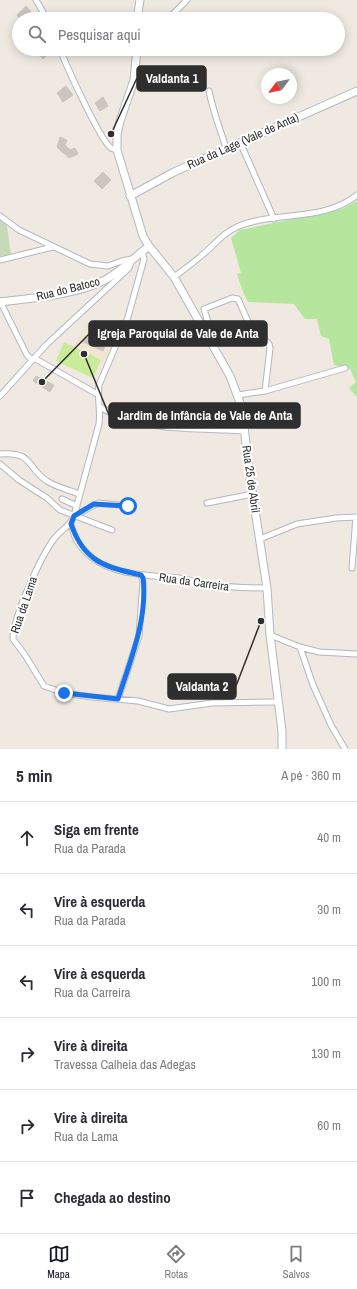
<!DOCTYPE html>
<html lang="pt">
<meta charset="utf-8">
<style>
:root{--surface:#fff;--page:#f2f2f3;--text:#2b2b33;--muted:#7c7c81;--line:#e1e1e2;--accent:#111827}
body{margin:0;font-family:"Archivo Narrow",sans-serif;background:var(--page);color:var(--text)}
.compass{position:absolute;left:261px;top:68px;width:36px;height:36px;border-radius:50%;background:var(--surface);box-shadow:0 2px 10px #0003;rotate:238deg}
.stop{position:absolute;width:12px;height:12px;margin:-9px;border:3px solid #1a73e8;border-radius:50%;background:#fff}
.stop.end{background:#1a73e8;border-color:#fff;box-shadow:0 1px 4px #0008}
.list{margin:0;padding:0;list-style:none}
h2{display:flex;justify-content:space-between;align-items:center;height:52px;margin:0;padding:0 16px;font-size:17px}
h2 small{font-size:13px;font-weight:400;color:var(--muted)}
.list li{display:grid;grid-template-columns:26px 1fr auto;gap:12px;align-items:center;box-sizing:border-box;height:72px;padding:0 16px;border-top:1px solid var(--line)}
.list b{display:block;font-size:15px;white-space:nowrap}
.list p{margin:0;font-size:13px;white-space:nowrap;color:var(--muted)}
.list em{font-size:13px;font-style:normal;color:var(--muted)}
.icon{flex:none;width:22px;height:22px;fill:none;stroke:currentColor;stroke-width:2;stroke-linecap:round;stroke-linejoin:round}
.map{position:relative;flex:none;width:357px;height:749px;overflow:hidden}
.search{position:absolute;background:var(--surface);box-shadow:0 2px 10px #0003;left:12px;right:12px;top:12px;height:44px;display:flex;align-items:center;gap:10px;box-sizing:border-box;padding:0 14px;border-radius:22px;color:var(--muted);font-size:15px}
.sheet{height:484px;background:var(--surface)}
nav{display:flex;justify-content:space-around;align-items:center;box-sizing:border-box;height:56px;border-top:1px solid var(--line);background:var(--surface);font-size:11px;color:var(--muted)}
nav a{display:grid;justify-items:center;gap:2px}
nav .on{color:var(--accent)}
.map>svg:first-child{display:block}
.education{fill:#f0e6d1}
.green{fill:#b6e59e}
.cemetery{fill:#c8d9b8}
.pitch{fill:#c9ec9a}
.building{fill:#cbc7bf;stroke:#cbc5ba}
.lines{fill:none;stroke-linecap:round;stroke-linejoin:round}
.street-casing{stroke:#b4b7c1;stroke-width:7}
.secondary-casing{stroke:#b4b7c1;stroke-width:9}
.street{stroke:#fff;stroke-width:5}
.secondary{stroke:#fff;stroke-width:7}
.route{stroke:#1a73e8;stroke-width:5}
.labels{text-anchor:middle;stroke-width:4;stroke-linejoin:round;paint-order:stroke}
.street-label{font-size:12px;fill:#2e2e2e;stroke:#fff}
.leader{fill:none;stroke:#2e2e2e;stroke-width:1.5}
.callout-dot{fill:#2e2e2e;stroke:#fff;stroke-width:1.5}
.callout{fill:#2e2e2e;stroke:#2e2e2e;stroke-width:1.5}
.callout-label{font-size:13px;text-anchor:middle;font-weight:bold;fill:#fff}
</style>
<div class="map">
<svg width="357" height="749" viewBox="0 0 357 749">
<rect width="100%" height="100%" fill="#efe9e1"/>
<!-- education -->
<path class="education" d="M85 324 115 338 104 362 101 361 93 378 56 361 64 342 74 347Z"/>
<!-- green -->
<path class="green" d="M357 201V397L349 388 356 382 350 369 334 365 329 339 321 336 317 319H305L294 304 248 302 243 292 237 274 241 273 231 238 240 230 342 209Z"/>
<!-- cemetery -->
<path class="cemetery" d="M0 219 7 226 11 255 0 256Z"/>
<!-- pitch -->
<path class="pitch" d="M64 342 101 360 93 378 56 361Z"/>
<!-- building -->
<path class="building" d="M26 6 33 14 29 17 31 19H20L17 15Z
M35 49H52L43 59Z
M66 86 73 95 63 102 57 93Z
M103 97 108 106 100 111 95 103Z
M60 137 67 140 65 145 70 150 75 148 78 154 69 158 57 147Z
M103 172 111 180 102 189 94 181Z
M89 335 104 341 102 344 105 345 103 351 83 342 85 337 88 338Z
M36 376 54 385 50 392 33 381Z"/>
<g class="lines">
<!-- street casing -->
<g class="street-casing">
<path id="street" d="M36 0 47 19
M168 19 187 0
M60 49C66 65 100 140 111 148 113 149 115 149 117 150
M209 91C213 111 220 129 226 148
M240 142 274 219
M0 216 19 230 90 264 108 266 122 261 132 259 129 268 46 345 0 396
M142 252 144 259 128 317 99 385C97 399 101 410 99 424L74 516C70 527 60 530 54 539 41 556 13 617 13 639L25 655 44 686 64 693 92 697 138 701 169 709 212 703 279 702
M0 260 53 247
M174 277C183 270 192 264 201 256 214 246 223 232 239 226 276 211 324 222 357 195
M0 301 27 355 32 360
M204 332 210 329 204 309 232 298 238 299 254 335 257 338 264 339 269 344 270 348 265 391
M34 358 97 394
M238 395 265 391 345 368
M100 407C106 410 113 415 119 417 157 431 206 428 245 431
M0 454C34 451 27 469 47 481 56 487 69 490 79 494
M0 464 19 480 47 498 60 510 112 530
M62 499 77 506
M207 503 253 494
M74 516 98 503 128 506
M71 524C73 530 74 536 77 541 98 576 145 575 179 578 188 579 197 583 206 584 226 587 246 588 267 588
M260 539 297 524 336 518 357 517
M352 568 356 517
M270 635 300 647 319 652 357 654
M300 647 313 685 331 725 345 749
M118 699 139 636 143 582 141 575"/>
</g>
<!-- secondary casing -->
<g class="secondary-casing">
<path id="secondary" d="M137 19 140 0
M137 49 134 80 120 121 117 135V150L143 236 149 246 174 277 230 376 242 408 249 471 267 588 270 635 282 731V749
M130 196 174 172 357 91
M0 302C32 298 76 295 105 280 121 271 135 257 149 246"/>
</g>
<!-- street -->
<use href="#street" class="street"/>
<!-- secondary -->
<use href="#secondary" class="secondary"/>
</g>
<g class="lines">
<!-- route -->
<path class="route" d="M64 693 118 699C130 661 148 619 143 578L141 575C105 567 84 562 71 524L74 516 94 504 128 506"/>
</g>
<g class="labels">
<!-- street labels -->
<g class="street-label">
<text transform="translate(243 141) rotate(-24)" y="4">Rua da Lage (Vale de Anta)</text>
<text transform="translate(68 289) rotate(-14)" y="4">Rua do Batoco</text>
<text transform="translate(251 479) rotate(82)" y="4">Rua 25 de Abril</text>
<text transform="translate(194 582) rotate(8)" y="4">Rua da Carreira</text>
<text transform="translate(24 605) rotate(-71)" y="4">Rua da Lama</text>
</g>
</g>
<!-- callouts -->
<path class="leader" d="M111 134L137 78M42 382L89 334M84 354L109 415M261 621L236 686"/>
<g class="callout-dot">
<circle cx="111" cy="134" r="4"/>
<circle cx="42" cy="382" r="4"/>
<circle cx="84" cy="354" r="4"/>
<circle cx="261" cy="621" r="4"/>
</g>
<g class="callout">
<rect x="137" y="66" width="69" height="25" rx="4"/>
<rect x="89" y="321" width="178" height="25" rx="4"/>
<rect x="109" y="403" width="191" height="25" rx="4"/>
<rect x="168" y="674" width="68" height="25" rx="4"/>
</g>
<g class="callout-label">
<text x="172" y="83">Valdanta 1</text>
<text x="178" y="338">Igreja Paroquial de Vale de Anta</text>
<text x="205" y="420">Jardim de Infância de Vale de Anta</text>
<text x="202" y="691">Valdanta 2</text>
</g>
</svg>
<svg class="compass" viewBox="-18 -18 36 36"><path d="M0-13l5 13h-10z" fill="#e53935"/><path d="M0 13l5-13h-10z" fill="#7c7c81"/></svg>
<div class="stop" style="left:128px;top:506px"></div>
<div class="stop end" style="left:64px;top:693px"></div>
<div class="search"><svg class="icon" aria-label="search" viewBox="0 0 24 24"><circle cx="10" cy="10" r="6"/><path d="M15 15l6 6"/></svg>Pesquisar aqui</div>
</div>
<section class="sheet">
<h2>5 min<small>A pé · 360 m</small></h2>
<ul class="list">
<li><svg class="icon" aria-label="ahead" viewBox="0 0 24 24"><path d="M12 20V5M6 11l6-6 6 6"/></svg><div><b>Siga em frente</b><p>Rua da Parada</p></div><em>40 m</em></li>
<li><svg class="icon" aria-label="left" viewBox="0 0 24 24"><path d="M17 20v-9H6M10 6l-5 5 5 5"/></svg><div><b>Vire à esquerda</b><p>Rua da Parada</p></div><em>30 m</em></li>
<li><svg class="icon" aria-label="left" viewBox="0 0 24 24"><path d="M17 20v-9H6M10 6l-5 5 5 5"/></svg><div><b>Vire à esquerda</b><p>Rua da Carreira</p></div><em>100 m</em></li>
<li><svg class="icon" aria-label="right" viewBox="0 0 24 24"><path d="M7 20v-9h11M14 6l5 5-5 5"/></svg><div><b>Vire à direita</b><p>Travessa Calheia das Adegas</p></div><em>130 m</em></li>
<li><svg class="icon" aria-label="right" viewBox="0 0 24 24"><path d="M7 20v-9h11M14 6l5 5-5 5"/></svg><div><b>Vire à direita</b><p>Rua da Lama</p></div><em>60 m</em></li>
<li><svg class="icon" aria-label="arrive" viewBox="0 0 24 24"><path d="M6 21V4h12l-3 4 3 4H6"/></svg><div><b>Chegada ao destino</b></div></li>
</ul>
</section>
<nav>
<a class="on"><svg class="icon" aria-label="map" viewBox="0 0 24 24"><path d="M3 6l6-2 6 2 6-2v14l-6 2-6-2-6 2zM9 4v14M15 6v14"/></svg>Mapa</a>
<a><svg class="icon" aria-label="directions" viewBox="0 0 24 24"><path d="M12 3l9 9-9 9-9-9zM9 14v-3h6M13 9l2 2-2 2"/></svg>Rotas</a>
<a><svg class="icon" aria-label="saved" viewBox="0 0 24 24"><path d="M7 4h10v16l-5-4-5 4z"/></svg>Salvos</a>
</nav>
